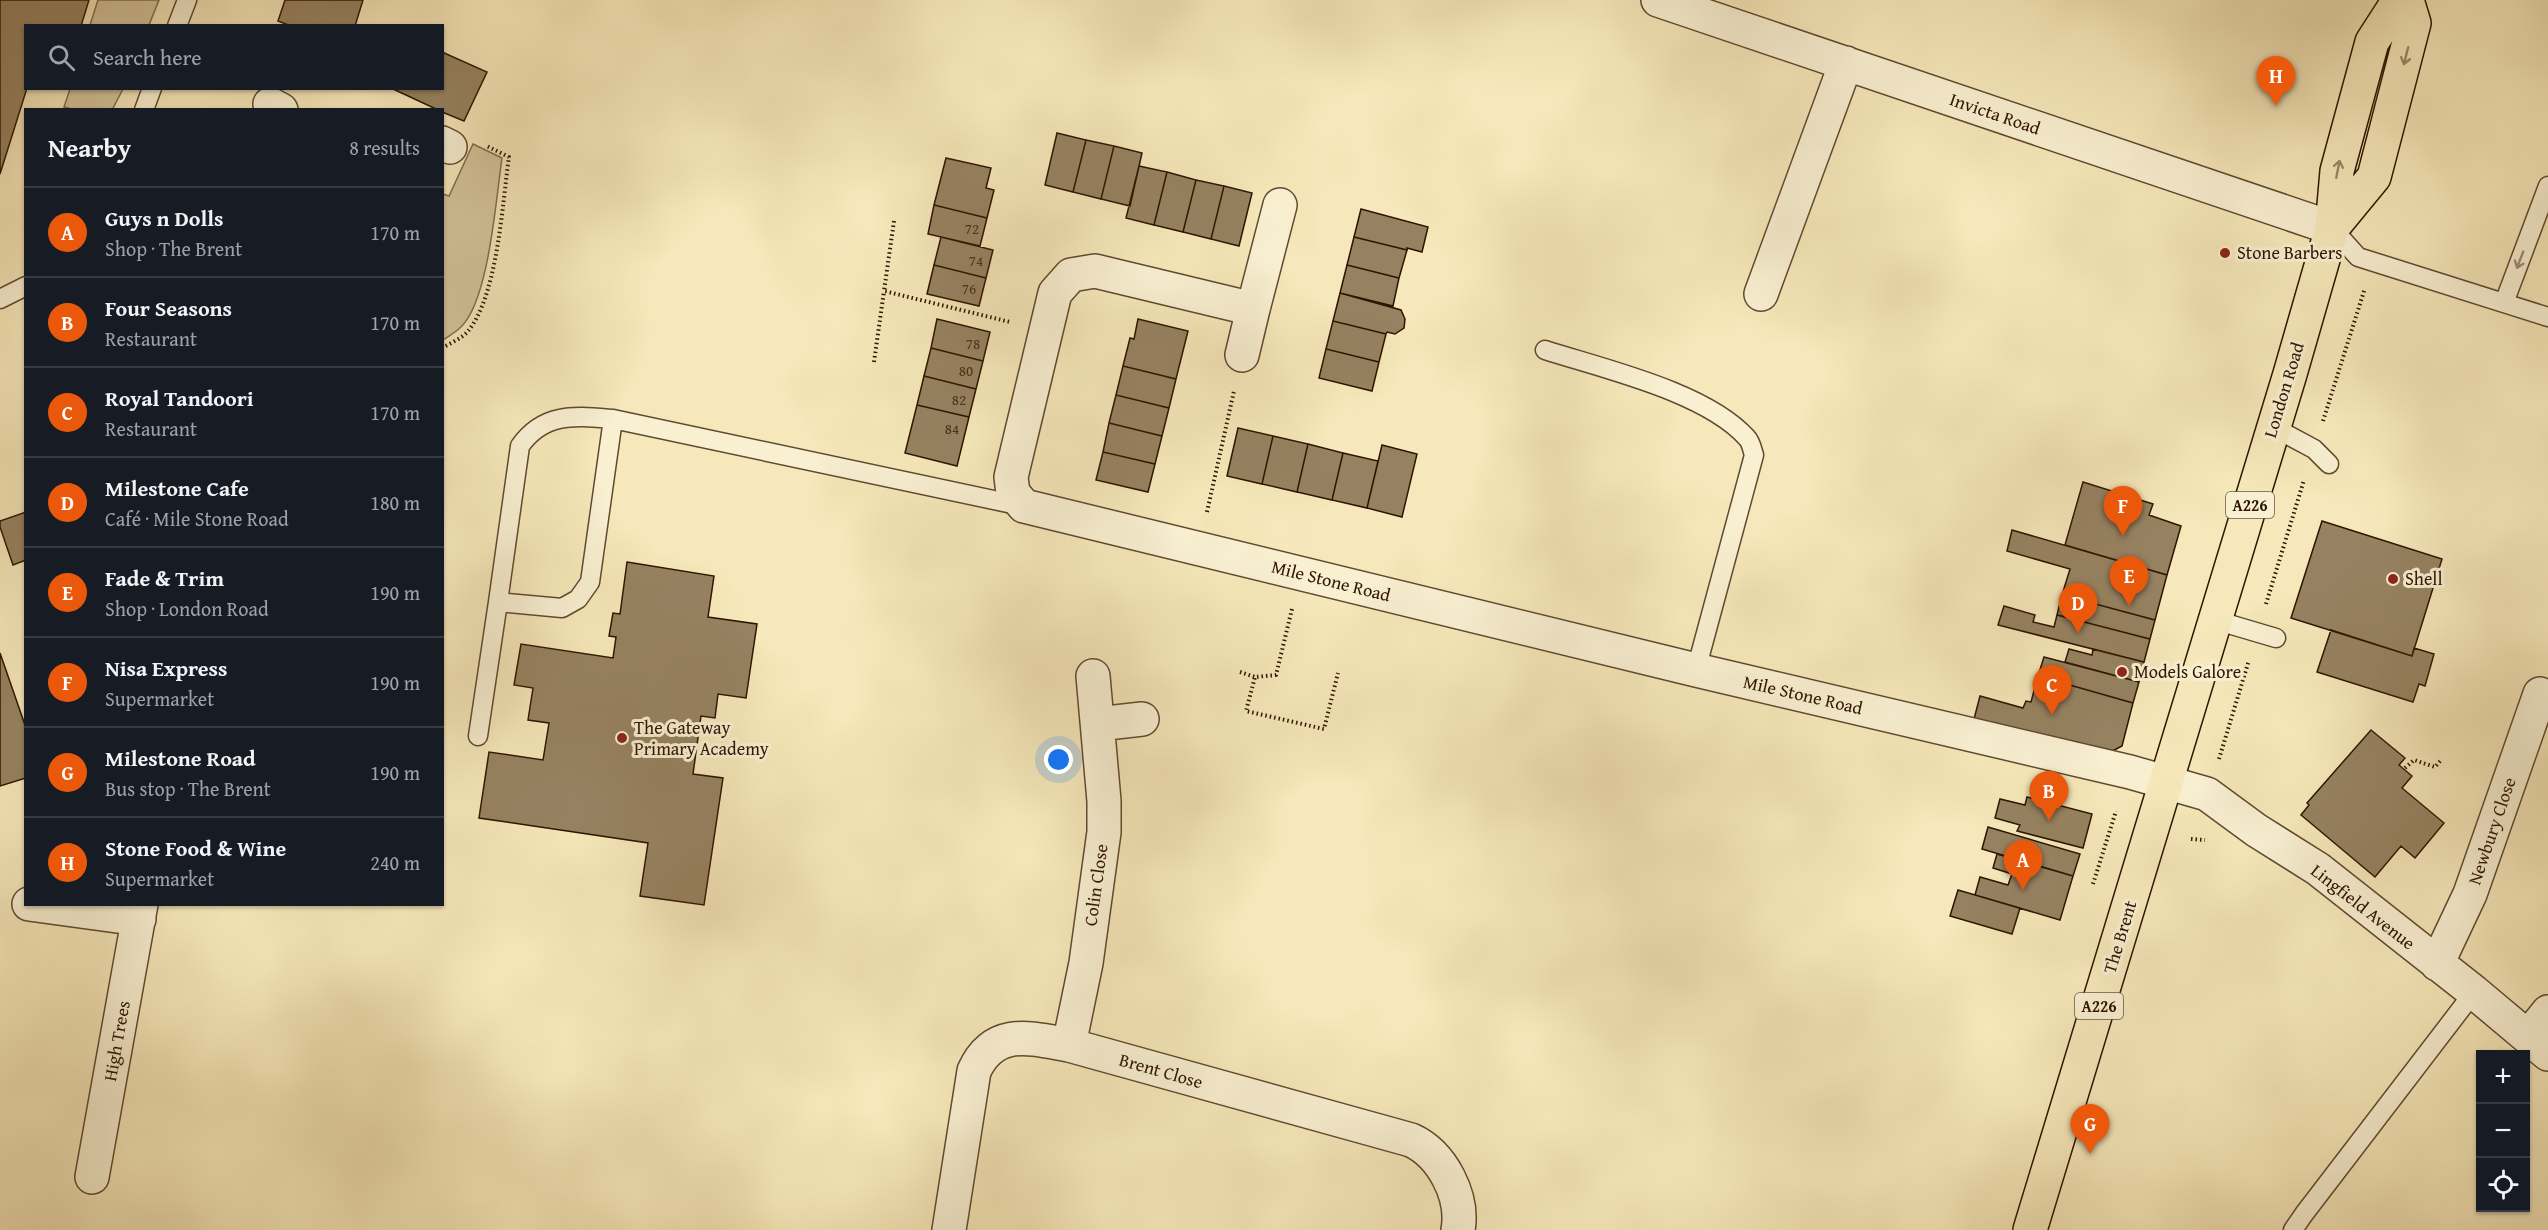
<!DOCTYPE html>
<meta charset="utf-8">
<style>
:root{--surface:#171b24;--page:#242831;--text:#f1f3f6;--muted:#9ea1a6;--line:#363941;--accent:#ea580c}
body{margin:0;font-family:"Gentium Book Plus",serif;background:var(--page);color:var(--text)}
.controls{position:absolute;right:18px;bottom:18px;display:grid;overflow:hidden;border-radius:0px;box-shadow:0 2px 4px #0004}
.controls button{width:54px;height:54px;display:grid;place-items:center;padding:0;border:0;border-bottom:2px solid var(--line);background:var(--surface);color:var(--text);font:30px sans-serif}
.you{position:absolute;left:1059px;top:760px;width:21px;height:21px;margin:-15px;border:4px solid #fff;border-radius:50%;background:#1a73e8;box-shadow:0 0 0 9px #1a73e833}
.badge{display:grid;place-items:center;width:39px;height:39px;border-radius:50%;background:var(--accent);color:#fff;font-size:20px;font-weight:700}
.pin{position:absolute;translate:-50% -50px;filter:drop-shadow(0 2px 3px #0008)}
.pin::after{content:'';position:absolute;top:32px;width:21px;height:18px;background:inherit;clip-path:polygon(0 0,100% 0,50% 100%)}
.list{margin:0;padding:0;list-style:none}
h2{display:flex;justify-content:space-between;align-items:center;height:78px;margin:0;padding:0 24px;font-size:26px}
h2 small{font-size:20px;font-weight:400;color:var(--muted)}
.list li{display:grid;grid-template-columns:39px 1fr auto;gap:18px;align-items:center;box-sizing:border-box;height:90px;padding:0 24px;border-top:2px solid var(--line)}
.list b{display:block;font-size:22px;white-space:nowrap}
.list p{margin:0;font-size:20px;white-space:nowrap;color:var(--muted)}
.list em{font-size:20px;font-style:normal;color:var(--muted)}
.icon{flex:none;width:33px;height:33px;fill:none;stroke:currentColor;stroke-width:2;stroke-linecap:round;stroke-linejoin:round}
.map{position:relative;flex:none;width:2548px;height:1230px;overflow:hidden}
.search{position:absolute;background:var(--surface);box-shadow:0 2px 4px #0004;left:24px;top:24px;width:420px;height:66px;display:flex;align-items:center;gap:15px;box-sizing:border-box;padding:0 21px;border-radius:0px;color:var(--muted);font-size:22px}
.panel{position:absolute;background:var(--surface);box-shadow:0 2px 4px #0004;left:24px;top:108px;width:420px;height:798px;border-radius:0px}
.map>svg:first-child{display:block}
.green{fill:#d4c49b;stroke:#826c4e;stroke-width:1.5}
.building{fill:#968261;stroke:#2f1401;stroke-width:1.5}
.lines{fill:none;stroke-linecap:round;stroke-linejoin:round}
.service-casing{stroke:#61492f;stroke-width:21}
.minor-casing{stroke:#61492f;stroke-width:36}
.primary-casing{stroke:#2f1401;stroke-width:36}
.path{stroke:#2f1401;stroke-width:4;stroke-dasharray:1.5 3;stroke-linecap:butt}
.service{stroke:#f9f0d2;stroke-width:18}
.minor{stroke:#f9f0d2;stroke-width:33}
.primary{stroke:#f6e8ba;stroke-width:33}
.oneway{stroke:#9c8967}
.oneway2{stroke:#9e8d74}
.poi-dot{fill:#8f2418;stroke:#f9f0d2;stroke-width:2}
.labels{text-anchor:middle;stroke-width:6;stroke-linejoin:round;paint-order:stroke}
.number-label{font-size:15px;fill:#493019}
.shield{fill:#f9f0d2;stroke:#6c5640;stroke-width:1.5}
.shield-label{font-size:16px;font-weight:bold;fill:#2f1401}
.street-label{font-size:18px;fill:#2f1401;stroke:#f9f0d2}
.poi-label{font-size:18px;fill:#2f1401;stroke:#f9f0d2;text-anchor:start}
</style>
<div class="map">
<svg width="2548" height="1230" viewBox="0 0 2548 1230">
<rect width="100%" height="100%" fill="#f6e8ba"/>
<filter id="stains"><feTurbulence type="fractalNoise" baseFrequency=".00333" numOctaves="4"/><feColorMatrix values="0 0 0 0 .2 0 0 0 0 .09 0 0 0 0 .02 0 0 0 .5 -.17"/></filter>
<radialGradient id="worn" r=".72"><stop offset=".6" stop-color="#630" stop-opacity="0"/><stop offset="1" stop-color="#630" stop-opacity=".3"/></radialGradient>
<!-- green -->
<path class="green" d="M98 0H159L149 25H90Z
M70 89V88L123 89 112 110 72 109 64 107Z
M473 144 502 158C496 198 489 300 461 327 456 332 449 336 443 340V194L449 196Z"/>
<!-- building -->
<path class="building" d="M0 0H89L81 26H26V88H27L0 174Z
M285 0H363L355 26H291L278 21Z
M442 52 487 72 464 121 442 112V110H438L391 88H442Z
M1057 133 1086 140 1073 192 1045 185Z
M1086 140 1114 146 1101 199 1073 192Z
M1114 146 1142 153 1130 206 1101 199Z
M946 158 991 168 986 188 994 190 987 218 934 205Z
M1139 166 1167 172 1154 225 1126 218Z
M1167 172 1196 180 1183 232 1154 225Z
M1196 180 1224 186 1211 239 1183 232Z
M1224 186 1252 193 1239 246 1211 239Z
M934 205 987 218 980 246 928 234Z
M1361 209 1428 227 1422 252 1407 248V250L1354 237Z
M941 237 993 250 986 278 934 265Z
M1354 237 1407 250 1399 278 1347 265Z
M934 265 986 278 979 306 927 294Z
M1347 265 1399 278 1393 306 1340 293Z
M1340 293 1401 310 1405 319 1404 328 1395 334 1387 332 1386 334 1333 321Z
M937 319 990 332 983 361 931 348Z
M1138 319 1188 331 1176 379 1123 366 1130 338 1134 339Z
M1333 321 1386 334 1379 362 1326 349Z
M931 348 983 361 976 389 924 376Z
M1326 349 1379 362 1372 391 1319 378Z
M1123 366 1176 379 1169 408 1116 395Z
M924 376 976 389 969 417 917 405Z
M1116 395 1169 408 1162 436 1109 423Z
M917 405 969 417 957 466 905 453Z
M1109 423 1162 436 1155 464 1103 452Z
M1238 428 1273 436 1262 484 1227 476Z
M1273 436 1308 444 1297 492 1262 484Z
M1308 444 1343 453 1332 500 1297 492Z
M1382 445 1417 454 1402 517 1367 508Z
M1103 452 1155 464 1148 492 1096 480Z
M1343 453 1378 461 1367 508 1332 500Z
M2083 482 2153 504 2149 515 2181 526 2167 575 2065 545Z
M26 512V560L13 565 0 527V521Z
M2322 521 2442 559 2412 656 2291 618Z
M2012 530 2167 575 2155 620 2062 595 2070 569 2007 551Z
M627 562 714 576 708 617 757 624 746 698 718 694 715 718 701 716 693 774 723 778 704 905 640 896 648 843 479 818 489 752 543 760 549 723 528 720 533 688 514 685 521 644 613 658 616 637 609 636 613 613 620 614Z
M2062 595 2155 620 2150 639 2057 615Z
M2004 606 2035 615 2033 622 2054 627 2057 615 2150 639 2144 662 1998 625Z
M2331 630 2412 656 2414 648 2434 654 2425 686 2419 684 2413 702 2317 672Z
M2069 649 2092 655 2093 649 2144 662 2139 682 2065 662Z
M0 653 26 728V778L0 786Z
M2044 657 2139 682 2133 703 2038 676Z
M2038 676 2133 703 2122 746 2109 753 1973 723 1980 696 2023 708 2026 701 2031 702Z
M2371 730 2405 758 2399 765 2412 776 2402 788 2444 823 2415 858 2401 846 2375 877 2301 815 2309 805 2307 803Z
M2027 797 2092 814 2083 848 2017 831 2020 825 1995 818 2000 799 2025 805Z
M1988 827 2080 854 2073 876 1982 849Z
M1997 854 2073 876 2060 920 1975 895 1980 877 2008 885 2012 874 1993 868Z
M1958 890 2020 908 2012 934 1950 916Z"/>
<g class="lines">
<!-- service casing -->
<g class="service-casing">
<path id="service" d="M177 26 187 0
M144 110 152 88
M2332 228 2358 257 2548 317
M0 299 26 286
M2504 303 2548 186
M1545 350C1604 369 1706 392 1747 438 1751 442 1752 449 1754 455L1696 670
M613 419C575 416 544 412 520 446L498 602 562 608 578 599 590 582 613 419 1022 506
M2273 427 2314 449 2329 464
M2215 620 2276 638
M478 736 498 602
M2293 1230 2304 1214 2474 992"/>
</g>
<!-- minor casing -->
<g class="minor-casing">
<path id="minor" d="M1658 0 2332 228
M270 104 281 110
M442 143 450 147
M1280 205 1253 309 1095 271 1071 275 1055 293 1011 477 1013 493 1024 506 1696 670 2130 772 2207 794 2256 830 2318 869 2474 992 2548 1054
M1761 294 1846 63
M1242 355 1253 309
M1098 724 1142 719
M29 904 139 919
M2437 964 2470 894 2540 694
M2528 1037 2548 1012
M1069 1045 1086 963 1104 832V801L1093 676
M92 1177 141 904
M949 1230 974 1071C994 1027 1030 1038 1069 1045L1411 1140C1442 1154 1464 1196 1458 1230"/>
</g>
<!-- primary casing -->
<g class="primary-casing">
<path id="primary" d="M2332 228 2374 177 2414 23 2407 0
M2030 1230 2290 374 2332 228 2337 171 2372 42 2399 0"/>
</g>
<!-- path -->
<path class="path" d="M894 221 884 291 1010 322
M442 348C451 343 464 337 469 330 498 292 502 205 509 157L487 146
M874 362 884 291
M2323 421 2365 288
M1207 512 1234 391
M2266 604 2304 480
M1292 609 1276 675 1255 677 1246 711 1324 729 1338 673
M1240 672 1255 677
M2219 759 2249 660
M2405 768 2414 760 2435 767 2442 759
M2191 839 2205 840
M2093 884 2116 811"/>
<!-- service -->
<use href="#service" class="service"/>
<!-- minor -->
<use href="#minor" class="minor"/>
<!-- primary -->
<use href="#primary" class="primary"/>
</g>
<!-- one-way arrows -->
<defs><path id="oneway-shaft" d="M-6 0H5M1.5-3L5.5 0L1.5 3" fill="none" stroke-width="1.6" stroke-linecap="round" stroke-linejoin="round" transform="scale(1.5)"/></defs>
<g class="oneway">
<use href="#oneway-shaft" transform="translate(2406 56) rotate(104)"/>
<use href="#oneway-shaft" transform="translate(2338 169) rotate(-79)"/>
</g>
<use class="oneway2" href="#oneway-shaft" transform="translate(2520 260) rotate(111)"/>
<!-- markers -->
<g class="poi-dot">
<circle cx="2225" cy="253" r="6"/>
<circle cx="2393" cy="579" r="6"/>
<circle cx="2122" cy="672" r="6"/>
<circle cx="622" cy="738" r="6"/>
</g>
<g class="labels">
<!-- number labels -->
<g class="number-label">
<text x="972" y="234">72</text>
<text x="976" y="266">74</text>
<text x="969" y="294">76</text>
<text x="973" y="349">78</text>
<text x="966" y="376">80</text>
<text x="959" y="405">82</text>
<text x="952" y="434">84</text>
</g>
<!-- shield labels -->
<g class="shield">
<rect x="2226" y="492" width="48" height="26" rx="4.5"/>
<rect x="2075" y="993" width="48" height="26" rx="4.5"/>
</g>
<g class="shield-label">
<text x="2250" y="511">A226</text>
<text x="2099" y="1012">A226</text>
</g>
<!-- street labels -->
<g class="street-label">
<text transform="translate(1995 114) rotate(19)" y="6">Invicta Road</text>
<text transform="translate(2284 390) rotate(-73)" y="6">London Road</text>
<text transform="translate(1331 581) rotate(14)" y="6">Mile Stone Road</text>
<text transform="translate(1803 695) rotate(13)" y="6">Mile Stone Road</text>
<text transform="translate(2492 831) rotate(-71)" y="6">Newbury Close</text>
<text transform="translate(1096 885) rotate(-82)" y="6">Colin Close</text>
<text transform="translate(2363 907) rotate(38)" y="6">Lingfield Avenue</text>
<text transform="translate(2120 937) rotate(-73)" y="6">The Brent</text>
<text transform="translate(117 1041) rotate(-80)" y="6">High Trees</text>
<text transform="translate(1161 1071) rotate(16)" y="6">Brent Close</text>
</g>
<!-- poi labels -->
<g class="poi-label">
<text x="2237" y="259">Stone Barbers</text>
<text x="2405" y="585">Shell</text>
<text x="2134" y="678">Models Galore</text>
<text x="634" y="734">The Gateway<tspan x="634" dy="21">Primary Academy</tspan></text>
</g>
</g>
<rect width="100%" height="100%" filter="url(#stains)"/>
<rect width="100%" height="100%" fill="url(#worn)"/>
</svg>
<div class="controls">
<button>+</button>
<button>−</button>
<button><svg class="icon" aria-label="locate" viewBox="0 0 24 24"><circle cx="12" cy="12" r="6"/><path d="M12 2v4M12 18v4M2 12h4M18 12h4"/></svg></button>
</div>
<div class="you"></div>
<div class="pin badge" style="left:2023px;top:890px">A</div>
<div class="pin badge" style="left:2049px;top:821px">B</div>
<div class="pin badge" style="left:2052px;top:715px">C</div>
<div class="pin badge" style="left:2078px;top:633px">D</div>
<div class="pin badge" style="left:2129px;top:606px">E</div>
<div class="pin badge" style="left:2123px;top:536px">F</div>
<div class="pin badge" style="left:2090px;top:1154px">G</div>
<div class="pin badge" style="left:2276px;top:106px">H</div>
<div class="search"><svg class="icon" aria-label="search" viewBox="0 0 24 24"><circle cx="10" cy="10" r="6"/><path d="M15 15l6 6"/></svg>Search here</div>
<section class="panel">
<h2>Nearby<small>8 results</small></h2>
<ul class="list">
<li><span class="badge">A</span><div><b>Guys n Dolls</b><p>Shop · The Brent</p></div><em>170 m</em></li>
<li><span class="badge">B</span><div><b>Four Seasons</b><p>Restaurant</p></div><em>170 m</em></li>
<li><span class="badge">C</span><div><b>Royal Tandoori</b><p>Restaurant</p></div><em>170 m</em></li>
<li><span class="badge">D</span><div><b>Milestone Cafe</b><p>Café · Mile Stone Road</p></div><em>180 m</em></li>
<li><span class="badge">E</span><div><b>Fade &amp; Trim</b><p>Shop · London Road</p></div><em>190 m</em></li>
<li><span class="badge">F</span><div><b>Nisa Express</b><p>Supermarket</p></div><em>190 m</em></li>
<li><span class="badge">G</span><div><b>Milestone Road</b><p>Bus stop · The Brent</p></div><em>190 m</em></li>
<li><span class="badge">H</span><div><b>Stone Food &amp; Wine</b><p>Supermarket</p></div><em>240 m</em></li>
</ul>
</section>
</div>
